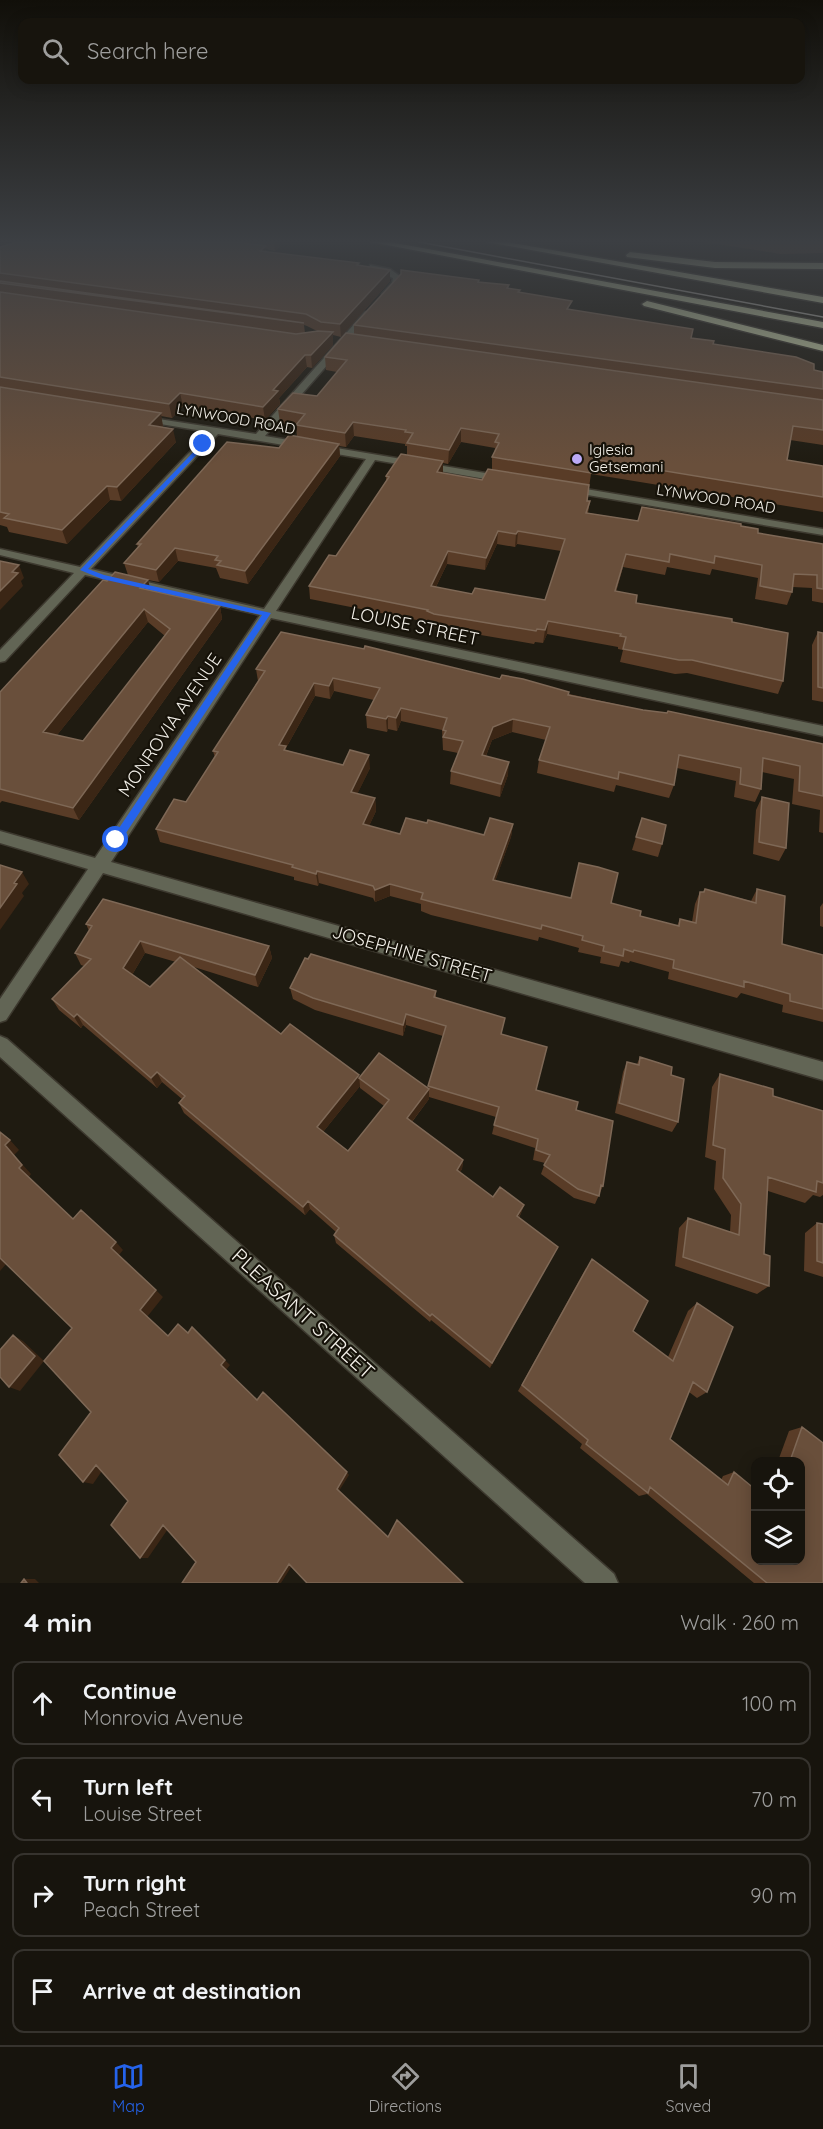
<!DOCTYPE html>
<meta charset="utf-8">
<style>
:root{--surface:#17140d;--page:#201d16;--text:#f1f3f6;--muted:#9e9e9d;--line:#36332e;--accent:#2563eb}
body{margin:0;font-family:Quicksand,sans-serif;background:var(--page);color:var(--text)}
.controls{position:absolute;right:18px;bottom:18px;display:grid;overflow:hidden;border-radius:12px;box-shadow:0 3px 15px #0003}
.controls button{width:54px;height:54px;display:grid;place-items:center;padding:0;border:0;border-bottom:2px solid var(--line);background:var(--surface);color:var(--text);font:30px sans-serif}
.stop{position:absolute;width:18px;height:18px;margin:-14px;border:4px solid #2563eb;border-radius:50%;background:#fff}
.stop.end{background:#2563eb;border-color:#fff;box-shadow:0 2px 6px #0008}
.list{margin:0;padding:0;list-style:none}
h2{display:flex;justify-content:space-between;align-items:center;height:78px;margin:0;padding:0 24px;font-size:26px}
h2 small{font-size:20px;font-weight:400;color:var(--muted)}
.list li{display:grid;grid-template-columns:39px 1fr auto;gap:18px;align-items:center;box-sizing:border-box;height:84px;margin:0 12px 12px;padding:0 12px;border:2px solid var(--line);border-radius:12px}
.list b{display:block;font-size:22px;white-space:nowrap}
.list p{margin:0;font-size:20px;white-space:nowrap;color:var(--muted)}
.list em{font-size:20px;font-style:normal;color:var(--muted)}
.icon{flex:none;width:33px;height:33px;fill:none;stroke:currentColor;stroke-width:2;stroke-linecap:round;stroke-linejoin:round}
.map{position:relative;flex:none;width:823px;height:1583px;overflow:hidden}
.search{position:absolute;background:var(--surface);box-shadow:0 3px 15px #0003;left:18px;right:18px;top:18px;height:66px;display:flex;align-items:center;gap:15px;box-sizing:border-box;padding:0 21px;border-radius:12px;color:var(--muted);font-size:22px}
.sheet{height:462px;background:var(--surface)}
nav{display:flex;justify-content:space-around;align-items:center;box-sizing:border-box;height:84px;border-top:2px solid var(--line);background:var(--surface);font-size:16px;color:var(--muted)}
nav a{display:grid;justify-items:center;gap:3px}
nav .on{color:var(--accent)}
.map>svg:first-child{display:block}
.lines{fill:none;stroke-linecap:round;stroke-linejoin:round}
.street-casing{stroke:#3d392f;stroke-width:3}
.highway-casing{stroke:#3d392f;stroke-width:3}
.street{fill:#626555;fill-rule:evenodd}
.highway{fill:#c7cfa6;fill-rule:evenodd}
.tram{stroke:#b3b0a8;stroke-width:1.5}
.wall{fill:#593c27;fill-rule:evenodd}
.shaded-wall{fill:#3b2615}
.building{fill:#694f3b;stroke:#7e6856;stroke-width:1.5;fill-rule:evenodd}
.route{fill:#2563eb}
.poi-dot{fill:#bbaaf6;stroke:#161209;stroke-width:2}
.labels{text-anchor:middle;stroke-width:4.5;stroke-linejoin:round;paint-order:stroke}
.far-street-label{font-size:15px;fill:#f2efe8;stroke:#161209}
.far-poi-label{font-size:15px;fill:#f2efe8;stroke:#161209;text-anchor:start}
.street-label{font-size:18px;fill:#f2efe8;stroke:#161209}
.near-street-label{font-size:21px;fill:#f2efe8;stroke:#161209}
</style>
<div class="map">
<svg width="823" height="1583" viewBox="0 0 823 1583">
<rect width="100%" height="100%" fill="#1f1b11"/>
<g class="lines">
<!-- street casing -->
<g class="street-casing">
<path id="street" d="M370 265 390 269 401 277 400 283 389 296 382 294 392 283 393 278 370 269Z
M365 312 372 314 265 436 503 476 508 479 503 482 375 460 276 611 823 726V736L271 618 111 862 823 1062V1080L103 873 6 1020 0 1022V999L88 869 0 843V831L95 858 260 615 85 575 5 661 0 662V650L74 573 0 555V549L80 567 209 432 142 421 137 418 139 416 256 434ZM218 434 366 459 264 609 91 569Z
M568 486 823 529V535L564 491V487Z
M0 1036 7 1039 614 1574 618 1583H585L0 1057Z"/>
</g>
<!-- highway casing -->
<g class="highway-casing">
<path id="highway" d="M371 242H390L823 322V328Z
M487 242H506L823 297V303Z
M630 252 715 262 823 263V269L715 268 627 257 626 255Z
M647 301 823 345V351L644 306 642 304Z"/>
</g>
<!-- street -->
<use href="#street" class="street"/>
<!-- highway -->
<use href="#highway" class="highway"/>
<!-- tram -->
<path class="tram" d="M419 242 823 317"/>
</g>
<!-- wall -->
<path class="wall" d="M17 242H278L279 247 275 251 266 249V252L390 270V281L341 337 333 335V345L312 368 307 367 279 398 280 404 265 420 183 406 172 418 161 416 163 427 176 442 121 501 110 500 67 544 9 532 7 527 0 525V247ZM304 325 307 326 317 331 305 333Z
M704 242H823V253L781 254Z
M479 280V282L509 289 570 310 691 338 814 370 823 372V445L790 440 787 460 823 466V512L591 474 587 501H590L588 513 638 521 741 526 758 533 823 544V603L812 601V588L793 587 792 592 787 605 755 599 758 578 712 569 710 575 667 567 665 575 623 567 616 592 636 603 732 622 783 681 778 694 687 673 675 674 620 662 623 650 618 649V647L547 634 543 643 535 642 534 644 434 627 427 624V622L310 599 309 586 336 556 386 481V476L407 455V446H405V444L354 436 346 447 339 446 340 456 248 584 220 578 216 568 178 561 159 582 148 580 150 590 220 606 222 619 79 820 2 801 0 803V692L107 581 128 575 124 563 138 548 137 544 279 448 297 437 296 426 280 423 278 409 317 396 337 372 326 370 325 357 354 334V325ZM461 442 495 448 494 453 492 457V469L482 480 443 473V463L448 464ZM497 544 515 547 517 544 561 551 545 600 472 594 436 587 447 564 485 570ZM148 622 165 636 83 741 57 735Z
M818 632 823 633V702L812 700V645Z
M256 669 500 679 643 710 823 744V833L819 832 820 810 792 804 794 779 762 772 761 789 755 802 734 797 736 781 677 768 674 785 669 798 616 785 614 792 537 773 539 760 546 740 512 732 492 740 486 756 508 775 500 797 450 784 451 771 458 753 443 750 442 730 401 721 397 731 388 729 387 732 367 728 366 715 374 700 334 691 330 699 315 696 286 748V750L343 765 370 768 357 794 375 798 376 811 369 826 400 834 427 823 484 835 513 824 511 837 495 881 571 898 611 903 640 916 677 926 680 919 692 922 695 904 700 892H703L705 889 751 901 757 889 782 944 823 955V1022L782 1012 783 1005 741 993 737 998 668 979 669 972 630 961 629 963 621 961 619 967 600 963 601 957 578 952 579 948 539 937 538 941 431 915 421 911V904L390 896 375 902 373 898 319 883 318 886 294 880V877L160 842 156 829 186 802 215 758 213 751 258 681Z
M762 797 786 848 779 861 753 854 756 810Z
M642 818 662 844 658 857 632 850Z
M823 903V927L820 926V907Z
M86 924 269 946 272 958 258 987 194 967 281 1034 359 1077 428 1089 443 1036 406 1025 403 1036 315 1010 293 999 290 988 436 991V998L502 1034 536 1090 576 1110 603 1186 595 1204 574 1198 541 1174 545 1163 533 1160 535 1148 492 1134 496 1117 429 1097V1099L412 1122 463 1160 462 1169 460 1172 493 1197 524 1205 521 1213 519 1218 558 1247 490 1368 431 1320 430 1322 336 1243 334 1235 336 1232 310 1209 305 1215 184 1113 179 1103 182 1099 162 1082 157 1088 83 1025 81 1028 59 1010 52 999 84 966 81 965 75 953 89 931ZM145 953 176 962 150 987 132 975ZM360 1086V1088L384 1106 348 1151 323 1132Z
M640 1057 671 1075 678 1122 672 1132 615 1113 623 1072 627 1062 637 1064Z
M720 1074 773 1096 823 1111V1195L820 1197 813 1195 805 1203 768 1191 764 1254 769 1286 757 1294 675 1266 679 1228 688 1218 730 1232 731 1215 714 1189 716 1161 705 1157 712 1087Z
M817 1223 823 1224V1277L804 1271 805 1233Z
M586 1268 633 1331 668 1357 688 1311 697 1303 707 1392 697 1398 689 1392 670 1439 721 1480 723 1476 734 1472 756 1560 801 1461H778L789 1431 802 1427 823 1583H754L647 1494 639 1496 580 1448 582 1444 518 1391Z"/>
<!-- shaded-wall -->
<path class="shaded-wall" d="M274 242H278L279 247 275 251Z
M266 246 267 258 260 251Z
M390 270V281L341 337 340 324Z
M333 332V345L312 368 311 355Z
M305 355 307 367 279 398 280 404 265 420 263 407 273 390Z
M180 393 183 406 172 418 169 404Z
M161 413 163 427 152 438 149 425Z
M353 422 354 436 346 447 345 433Z
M461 428V442L448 464 449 450Z
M173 429 176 442 121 501 117 487Z
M339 444 340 456 248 584 245 571Z
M443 461V474L437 472Z
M107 486 110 500 67 544 62 530Z
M498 531 497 544 485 570 486 558Z
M518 531 517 544 515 547 516 534Z
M175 548 178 561 159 582 156 570Z
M448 551 447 564 430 599 431 586Z
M626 554 623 567 612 604 615 591Z
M19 565 24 578 21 581 23 586 0 610V591L12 572Z
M148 580 151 592 140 588Z
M220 606 222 619 79 820 73 808Z
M144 609 148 622 49 745 43 732Z
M548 621 547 634 543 643 545 630Z
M333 678 334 691 330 699 329 686Z
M314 683 315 696 286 748 288 759 279 745Z
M401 708V721L397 731 396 718Z
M388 716V729L387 732 386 719Z
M513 719 512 732 492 740 481 768 482 755 493 727Z
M369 755 370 768 352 805 351 792Z
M509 762 508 775 500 797 501 784Z
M375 798 376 811 364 837 363 824Z
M513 824 511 837 491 893 493 880Z
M317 871 319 883 318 886 316 874Z
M22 872 29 884 22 893 24 896 0 930V908L14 883Z
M390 884V896L375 902V890Z
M140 941 145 953 129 980 123 968Z
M269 946 272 958 258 987 255 975Z
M77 1014 83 1025 81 1028 74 1017Z
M406 1014V1025L403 1036V1025Z
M157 1072 162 1082 157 1088 151 1078Z
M359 1075 360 1086 319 1137 317 1127Z
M429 1089V1099L407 1128V1118Z
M10 1140 19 1150 14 1155 31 1174 29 1177 19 1168 5 1145Z
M463 1160 462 1169 456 1179 457 1170Z
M308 1201 310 1209 305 1215 303 1207Z
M524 1205 521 1213 514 1225 517 1216Z
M116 1242 123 1250 119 1255 111 1248Z
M558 1247 554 1254 490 1368 492 1363Z
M0 1257 7 1263 0 1271Z
M156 1290 163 1297 147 1317 140 1310Z
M13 1335 23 1341 44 1361 20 1391 9 1387Z
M225 1360 230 1365 226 1370 221 1365Z
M96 1465 104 1468 93 1484 83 1482Z
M347 1472 349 1475 339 1491 337 1489Z
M163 1525 170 1526 148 1558H140Z
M289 1564H293L281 1583H277Z
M24 1579H35L39 1583H27Z"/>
<!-- building -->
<path class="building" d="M17 242H234L266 246 260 251 359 263 357 265 390 270 340 324 321 322 306 314 0 273V247Z
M401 270 479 280 478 282 509 285 507 288 520 290 518 292 572 301 567 309 693 329 691 338 714 341 713 344 796 357 814 364V370L823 372V389L354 325 401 274Z
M0 281 304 323 0 283Z
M0 292 296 334 318 331 333 332 311 355H305L273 390 278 391 263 407 180 393 169 404 0 377Z
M346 333 823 400V430L793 426 787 460 823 466V497L593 459 591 473 492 457 499 443 495 442 499 434 461 428 449 450 407 443 413 433 405 432 406 430 353 422 345 433 296 425 305 414 278 409 293 393 317 396 347 360 325 357Z
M0 387 161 413 149 425 173 429 117 487 107 486 62 530 4 518 9 514 0 512Z
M289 435 339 444 245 571 217 565 221 561 215 560 218 556 175 548 156 570 124 563 141 544H137L227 442 279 448Z
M401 454 443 461 437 472 482 480 488 469 589 485 587 501H590L586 513 638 521 642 507 741 524V526L758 529V533L823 544V589L817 588V575L794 574 792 592 760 586 762 565 715 556 714 563 670 554 669 562 626 554 615 591 637 595 636 603 732 619V622L788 633 783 681 692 660H679L623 649 626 637 620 636 621 634 548 621 545 630 537 629 536 631 434 614 427 611 428 610 309 586 329 555 336 556 389 477 386 476ZM498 531 516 534 518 531 565 539 545 600 475 588 472 594 431 586 448 551 486 558Z
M0 561 19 565 12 572 18 573 0 591Z
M115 572 148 580 140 588 220 606 73 808 0 789V692L103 580 107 581ZM144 609 170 629 83 741 43 732Z
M281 632 364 649 365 646 500 679 502 675 523 679 569 692 568 695 643 710 667 713 668 711 823 744V796L799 791 800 766 763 758 761 789 740 784 741 768 679 755 674 785 619 772 618 779 539 760 550 727 513 719 493 727 482 755 509 762 501 784 451 771 463 741 443 737 446 731 443 730 447 718 401 708 396 718 388 716 386 719 366 715 380 688 333 678 329 686 314 683 279 745 286 746 284 750 343 765 350 750 369 755 351 792 375 798 363 824 400 834 406 818 427 823 428 820 484 835 490 818 513 824 493 880 571 898 579 863 598 867 618 873 611 903 641 911 640 916 679 926 680 919 696 923 700 892H704L705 889 756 903 757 889 785 896 782 944 823 955V1009L790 1001V994L744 981V987L673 968 674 960 634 950 633 952 624 949 623 956 603 951 604 946 582 940 583 936 542 925 541 929 432 902 421 899 423 893 390 884 375 890 373 886 317 871 316 874 292 867 293 865 156 829 174 799 186 802 218 752 213 751 265 671 256 669Z
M818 632 823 633V688L818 687Z
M762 797 789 803 786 848 759 842Z
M642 818 666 825 662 844 636 837Z
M0 865 22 872 14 883 17 884 0 908Z
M103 899 269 946 255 975 140 941 123 968 150 987 180 957 281 1034 290 1024 359 1075 317 1127 348 1151 389 1100 359 1078 379 1053 429 1089 407 1118 463 1160 457 1170 493 1197 500 1187 524 1205 517 1216 558 1247 492 1363 432 1314 430 1316 334 1235 339 1228 308 1201 303 1207 179 1103 185 1096 157 1072 151 1078 77 1014 74 1017 52 999 91 959 75 953 92 926 86 924Z
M311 954 436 991 434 997 505 1018 501 1034 547 1047 536 1090 578 1102 576 1110 613 1121 603 1186 601 1185 599 1196 578 1189 544 1165 550 1155 536 1150 538 1139 494 1125 499 1107 428 1086 446 1026 406 1014 403 1025 313 998 290 988 305 958 308 959Z
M640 1057 672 1067 671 1075 684 1079 678 1122 619 1103 627 1062 639 1065Z
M720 1074 773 1089V1096L823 1111V1183L817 1181 816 1192 768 1177 764 1254 770 1256 769 1286 683 1257 688 1218 739 1235 741 1204 723 1178 725 1149 713 1145Z
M0 1132 10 1140 5 1145 22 1165 19 1168 73 1219 81 1210 116 1242 111 1248 156 1290 140 1310 168 1336 178 1324 188 1333 192 1327 225 1360 221 1365 257 1400 263 1392 347 1472 337 1489 388 1537 397 1520 463 1583H307L289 1564 277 1583H182L196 1562 163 1525 140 1558 111 1525 128 1501 96 1465 83 1482 59 1455 91 1412 44 1361 72 1328 0 1258Z
M817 1223 823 1224V1263L817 1261Z
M592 1259 648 1301 633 1331 673 1361 697 1303 733 1327 707 1392 693 1382 670 1439 728 1485 734 1472 756 1490V1560H801V1461H790L802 1427 823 1443V1583H767L650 1487 648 1493 586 1444 588 1440 522 1385Z
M13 1335 35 1356 9 1387 0 1377V1350Z
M24 1579 27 1583H21Z"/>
<!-- sky -->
<linearGradient id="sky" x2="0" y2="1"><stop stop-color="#110f09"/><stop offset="0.52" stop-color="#3c3f43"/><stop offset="1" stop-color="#3c3f43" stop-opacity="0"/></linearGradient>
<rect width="823" height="464" fill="url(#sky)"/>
<!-- route -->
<path class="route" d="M203 442 205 446 88 569 104 575 271 613 120 842 116 844 111 840 113 837 262 615 102 579 80 570Z"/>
<!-- markers -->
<circle class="poi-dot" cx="577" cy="459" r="6"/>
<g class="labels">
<!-- far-street labels -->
<g class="far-street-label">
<text transform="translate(236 419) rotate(10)" y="5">LYNWOOD ROAD</text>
<text transform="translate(716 499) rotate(9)" y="5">LYNWOOD ROAD</text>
</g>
<!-- far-poi labels -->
<g class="far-poi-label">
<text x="589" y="455">Iglesia<tspan x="589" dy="17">Getsemani</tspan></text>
</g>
<!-- street labels -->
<g class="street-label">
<text transform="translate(415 626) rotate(12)" y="6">LOUISE STREET</text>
<text transform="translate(170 725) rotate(-56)" y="6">MONROVIA AVENUE</text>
<text transform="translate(412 954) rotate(16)" y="6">JOSEPHINE STREET</text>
</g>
<!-- near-street labels -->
<g class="near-street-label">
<text transform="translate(303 1314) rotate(42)" y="7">PLEASANT STREET</text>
</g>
</g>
</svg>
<div class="controls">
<button><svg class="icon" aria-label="locate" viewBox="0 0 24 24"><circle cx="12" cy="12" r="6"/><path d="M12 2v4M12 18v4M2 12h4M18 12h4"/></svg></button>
<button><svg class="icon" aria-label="layers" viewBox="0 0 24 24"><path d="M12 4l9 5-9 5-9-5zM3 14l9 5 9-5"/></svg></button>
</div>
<div class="stop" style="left:116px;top:840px"></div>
<div class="stop end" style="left:203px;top:444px"></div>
<div class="search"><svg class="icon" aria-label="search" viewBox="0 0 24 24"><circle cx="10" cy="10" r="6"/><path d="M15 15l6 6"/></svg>Search here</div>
</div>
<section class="sheet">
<h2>4 min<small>Walk · 260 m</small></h2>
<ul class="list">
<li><svg class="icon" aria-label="ahead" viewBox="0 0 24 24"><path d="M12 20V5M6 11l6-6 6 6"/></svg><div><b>Continue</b><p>Monrovia Avenue</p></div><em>100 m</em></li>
<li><svg class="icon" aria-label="left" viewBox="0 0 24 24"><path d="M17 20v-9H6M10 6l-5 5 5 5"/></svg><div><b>Turn left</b><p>Louise Street</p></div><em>70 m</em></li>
<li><svg class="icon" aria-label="right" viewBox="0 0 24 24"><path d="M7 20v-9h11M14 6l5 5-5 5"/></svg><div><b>Turn right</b><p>Peach Street</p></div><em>90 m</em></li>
<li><svg class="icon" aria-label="arrive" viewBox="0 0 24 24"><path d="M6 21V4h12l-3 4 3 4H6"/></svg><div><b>Arrive at destination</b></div></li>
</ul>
</section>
<nav>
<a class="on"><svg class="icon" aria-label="map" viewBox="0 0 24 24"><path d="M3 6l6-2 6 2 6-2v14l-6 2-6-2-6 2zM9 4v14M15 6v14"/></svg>Map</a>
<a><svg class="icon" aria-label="directions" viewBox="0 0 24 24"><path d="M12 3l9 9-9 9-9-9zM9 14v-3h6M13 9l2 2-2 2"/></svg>Directions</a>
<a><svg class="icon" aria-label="saved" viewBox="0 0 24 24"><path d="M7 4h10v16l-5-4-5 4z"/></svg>Saved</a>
</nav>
